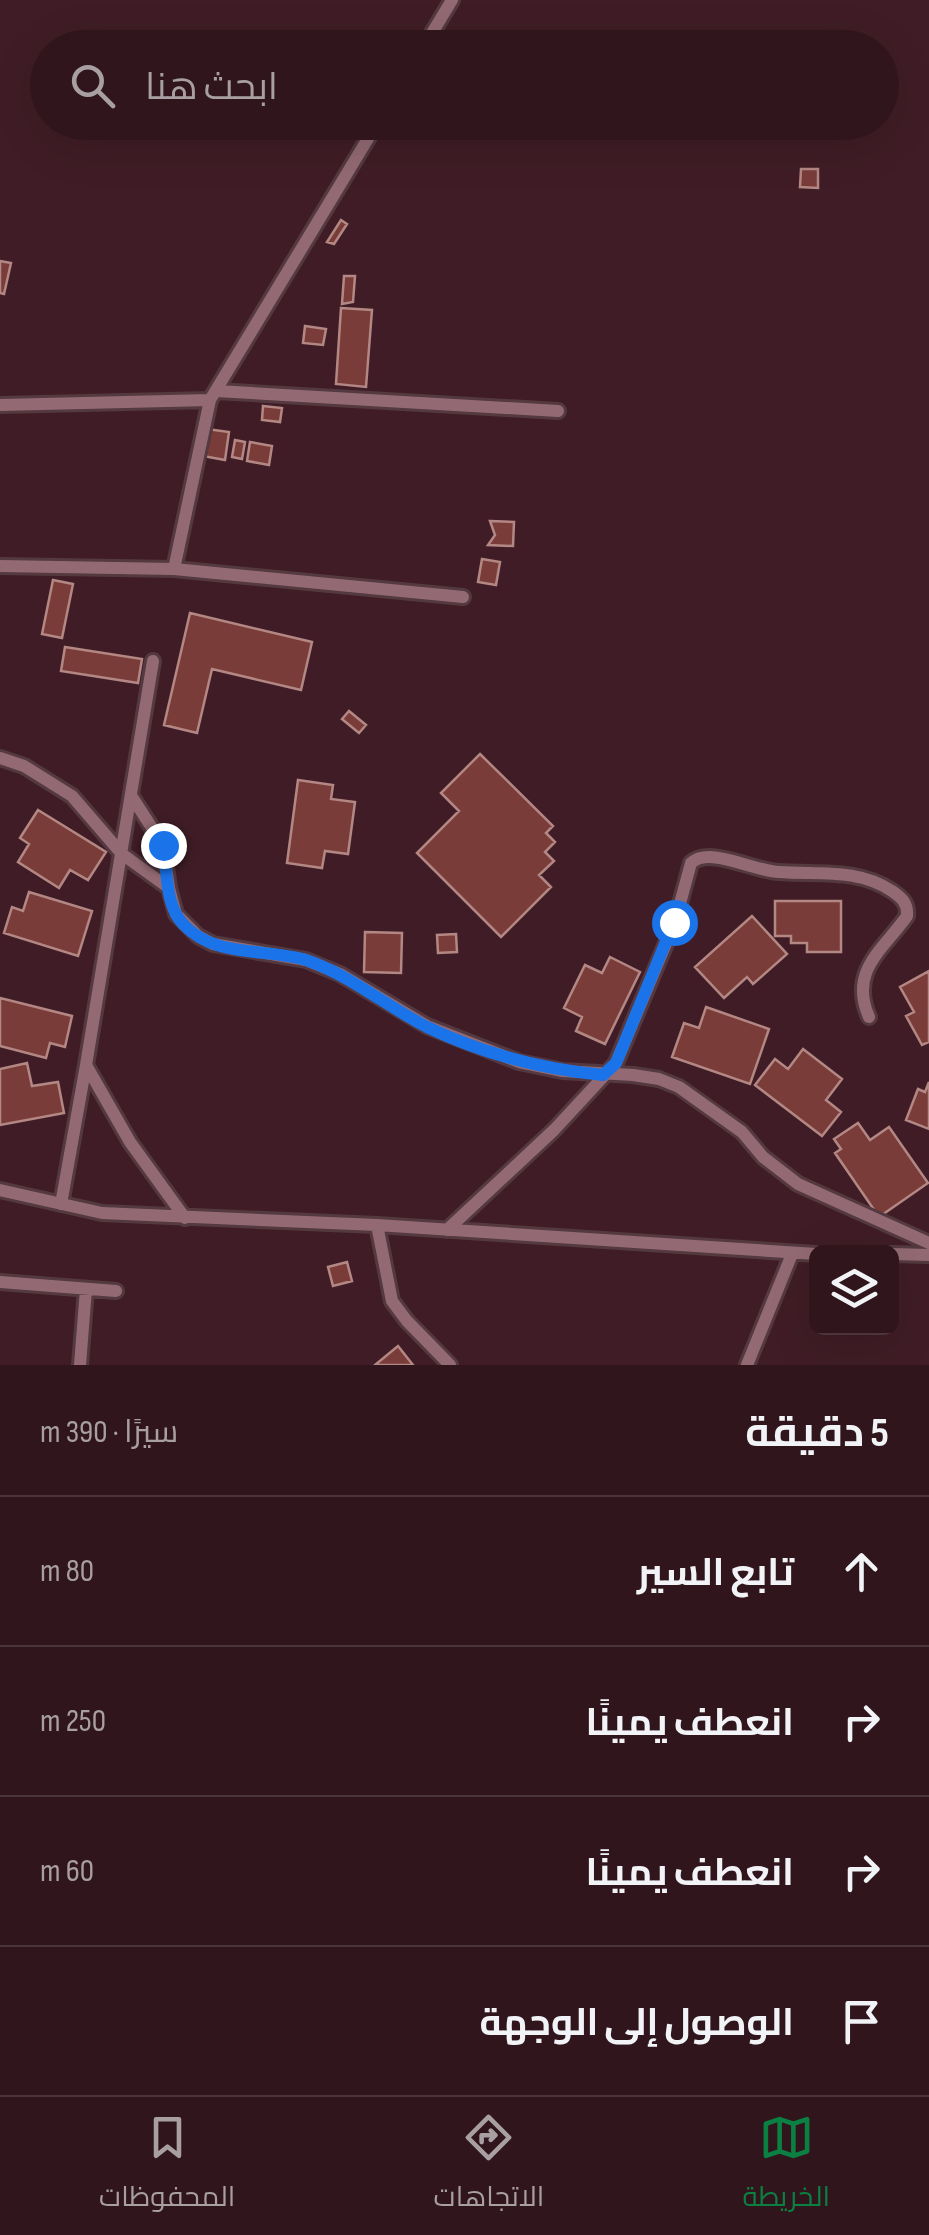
<!DOCTYPE html>
<html lang="ar">
<meta charset="utf-8">
<style>
:root{--surface:#30161c;--page:#381f25;--text:#f1f3f6;--muted:#a89fa3;--line:#4b353b;--accent:#0b8043}
body{margin:0;font-family:"Sofia Sans Condensed",Cairo,sans-serif;background:var(--page);color:var(--text);direction:rtl}
.controls{position:absolute;right:30px;bottom:30px;display:grid;overflow:hidden;border-radius:15px;box-shadow:0 10px 40px #0002}
.controls button{width:90px;height:90px;display:grid;place-items:center;padding:0;border:0;border-bottom:2px solid var(--line);background:var(--surface);color:var(--text);font:50px sans-serif}
.stop{position:absolute;width:30px;height:30px;margin:-22px;border:8px solid #1a73e8;border-radius:50%;background:#fff}
.stop.end{background:#1a73e8;border-color:#fff;box-shadow:0 2px 10px #0008}
.list{margin:0;padding:0;list-style:none}
h2{display:flex;justify-content:space-between;align-items:center;height:130px;margin:0;padding:0 40px;font-size:42px}
h2 small{font-size:32px;font-weight:400;color:var(--muted)}
.list li{display:grid;grid-template-columns:65px 1fr auto;gap:30px;align-items:center;box-sizing:border-box;height:150px;padding:0 40px;border-top:2px solid var(--line)}
.list b{display:block;font-size:38px;white-space:nowrap}
.list em{font-size:32px;font-style:normal;color:var(--muted)}
.icon{flex:none;width:55px;height:55px;fill:none;stroke:currentColor;stroke-width:2;stroke-linecap:round;stroke-linejoin:round}
.map{position:relative;flex:none;width:929px;height:1365px;overflow:hidden;direction:ltr}
.search{position:absolute;background:var(--surface);box-shadow:0 10px 40px #0002;left:30px;right:30px;top:30px;height:110px;display:flex;align-items:center;gap:25px;box-sizing:border-box;padding:0 35px;border-radius:55px;color:var(--muted);font-size:38px}
.sheet{height:730px;background:var(--surface)}
nav{display:flex;justify-content:space-around;align-items:center;box-sizing:border-box;height:140px;border-top:2px solid var(--line);background:var(--surface);font-size:28px;color:var(--muted)}
nav a{display:grid;justify-items:center;gap:5px}
nav .on{color:var(--accent)}
.map>svg:first-child{display:block}
.building{fill:#793c39;stroke:#b38783;stroke-width:2.5}
.lines{fill:none;stroke-linecap:round;stroke-linejoin:round}
.street-casing{stroke:#543940;stroke-width:18}
.street{stroke:#936a73;stroke-width:12}
.route{stroke:#1a73e8;stroke-width:12}
</style>
<div class="map">
<svg width="929" height="1365" viewBox="0 0 929 1365">
<rect width="100%" height="100%" fill="#401d26"/>
<!-- building -->
<path class="building" d="M801 169H818V188L800 187Z
M341 220 347 224 334 244 327 242Z
M0 261 11 263 4 294 0 293Z
M344 276H355L353 302 342 304Z
M341 308 372 310 366 387 336 384Z
M305 326 326 329 323 345 303 343Z
M263 406 282 408 280 422 262 420Z
M207 429 229 432 225 460 203 456Z
M235 440 245 442 242 459 232 457Z
M250 442 272 446 269 465 247 461Z
M490 521 514 522 513 546 488 545 495 535Z
M482 559 500 562 496 585 478 582Z
M53 580 73 584 62 638 42 634Z
M190 613 312 642 301 690 212 669 197 733 164 725Z
M65 647 142 659 138 683 61 671Z
M349 711 366 725 359 733 342 719Z
M480 754 553 826 546 833 555 842 545 852 554 861 539 875 551 887 501 937 417 853 459 811 441 793Z
M298 780 333 785 331 799 355 802 348 854 325 851 322 868 287 863Z
M38 810 106 852 88 880 70 870 59 888 18 862 29 844 20 838Z
M29 892 92 911 78 956 4 933 12 907 23 911Z
M775 901H841V952H807V943H791V936H775Z
M752 916 787 954 753 984 747 977 724 998 695 967Z
M365 932 402 933 401 973 364 972Z
M456 934 457 952 438 953 437 935Z
M610 957 640 972 605 1044 576 1031 582 1017 564 1008 585 965 602 973Z
M929 971V1042L922 1045 906 1016 914 1012 900 987Z
M0 998 72 1016 65 1047 50 1043 46 1058 0 1046Z
M706 1007 769 1029 750 1084 672 1057 684 1023 699 1028Z
M803 1049 842 1079 826 1100 841 1112 822 1136 755 1085 775 1059 788 1069Z
M27 1063 32 1086 58 1082 64 1113 0 1125V1069Z
M929 1082V1129L906 1120 918 1089 925 1092Z
M858 1123 870 1140 889 1127 928 1183 879 1217 835 1153 841 1149 834 1139Z
M347 1262 352 1281 333 1286 328 1267Z
M398 1346 413 1365H375Z"/>
<g class="lines">
<!-- street casing -->
<g class="street-casing">
<path id="street" d="M423 48 452 0
M378 122 210 400 174 569 463 597
M217 391 558 411
M0 405 210 400
M0 566 174 569
M153 661 86 1065 130 1142 185 1218
M0 758 24 766 72 796 122 854 169 888
M132 797 163 845 169 888 176 914 198 936 213 944 306 960 340 974 427 1026 519 1062 563 1071 633 1075 659 1079 679 1087 742 1132 763 1157 798 1184 929 1243
M0 1190 102 1213 377 1225 816 1254
M61 1204 86 1065
M377 1225 392 1301 407 1321 450 1365
M447 1230 554 1130 616 1063 675 922 691 863C710 846 753 871 779 872 819 875 857 868 892 891 902 898 908 903 907 916 882 951 849 971 869 1017
M892 1254 929 1255
M0 1282 116 1291
M80 1365 86 1289
M747 1365 792 1254"/>
</g>
<!-- street -->
<use href="#street" class="street"/>
</g>
<g class="lines">
<!-- route -->
<path class="route" d="M163 845C168 870 164 905 184 925 215 958 266 948 306 960 350 975 386 1006 427 1027 483 1054 541 1069 603 1075L616 1063 674 922"/>
</g>
</svg>
<div class="controls">
<button><svg class="icon" aria-label="layers" viewBox="0 0 24 24"><path d="M12 4l9 5-9 5-9-5zM3 14l9 5 9-5"/></svg></button>
</div>
<div class="stop" style="left:674px;top:922px"></div>
<div class="stop end" style="left:163px;top:845px"></div>
<div class="search"><svg class="icon" aria-label="search" viewBox="0 0 24 24"><circle cx="10" cy="10" r="6"/><path d="M15 15l6 6"/></svg>ابحث هنا</div>
</div>
<section class="sheet">
<h2>5 دقيقة<small>سيرًا · 390 m</small></h2>
<ul class="list">
<li><svg class="icon" aria-label="ahead" viewBox="0 0 24 24"><path d="M12 20V5M6 11l6-6 6 6"/></svg><div><b>تابع السير</b></div><em>80 m</em></li>
<li><svg class="icon" aria-label="right" viewBox="0 0 24 24"><path d="M7 20v-9h11M14 6l5 5-5 5"/></svg><div><b>انعطف يمينًا</b></div><em>250 m</em></li>
<li><svg class="icon" aria-label="right" viewBox="0 0 24 24"><path d="M7 20v-9h11M14 6l5 5-5 5"/></svg><div><b>انعطف يمينًا</b></div><em>60 m</em></li>
<li><svg class="icon" aria-label="arrive" viewBox="0 0 24 24"><path d="M6 21V4h12l-3 4 3 4H6"/></svg><div><b>الوصول إلى الوجهة</b></div></li>
</ul>
</section>
<nav>
<a class="on"><svg class="icon" aria-label="map" viewBox="0 0 24 24"><path d="M3 6l6-2 6 2 6-2v14l-6 2-6-2-6 2zM9 4v14M15 6v14"/></svg>الخريطة</a>
<a><svg class="icon" aria-label="directions" viewBox="0 0 24 24"><path d="M12 3l9 9-9 9-9-9zM9 14v-3h6M13 9l2 2-2 2"/></svg>الاتجاهات</a>
<a><svg class="icon" aria-label="saved" viewBox="0 0 24 24"><path d="M7 4h10v16l-5-4-5 4z"/></svg>المحفوظات</a>
</nav>
